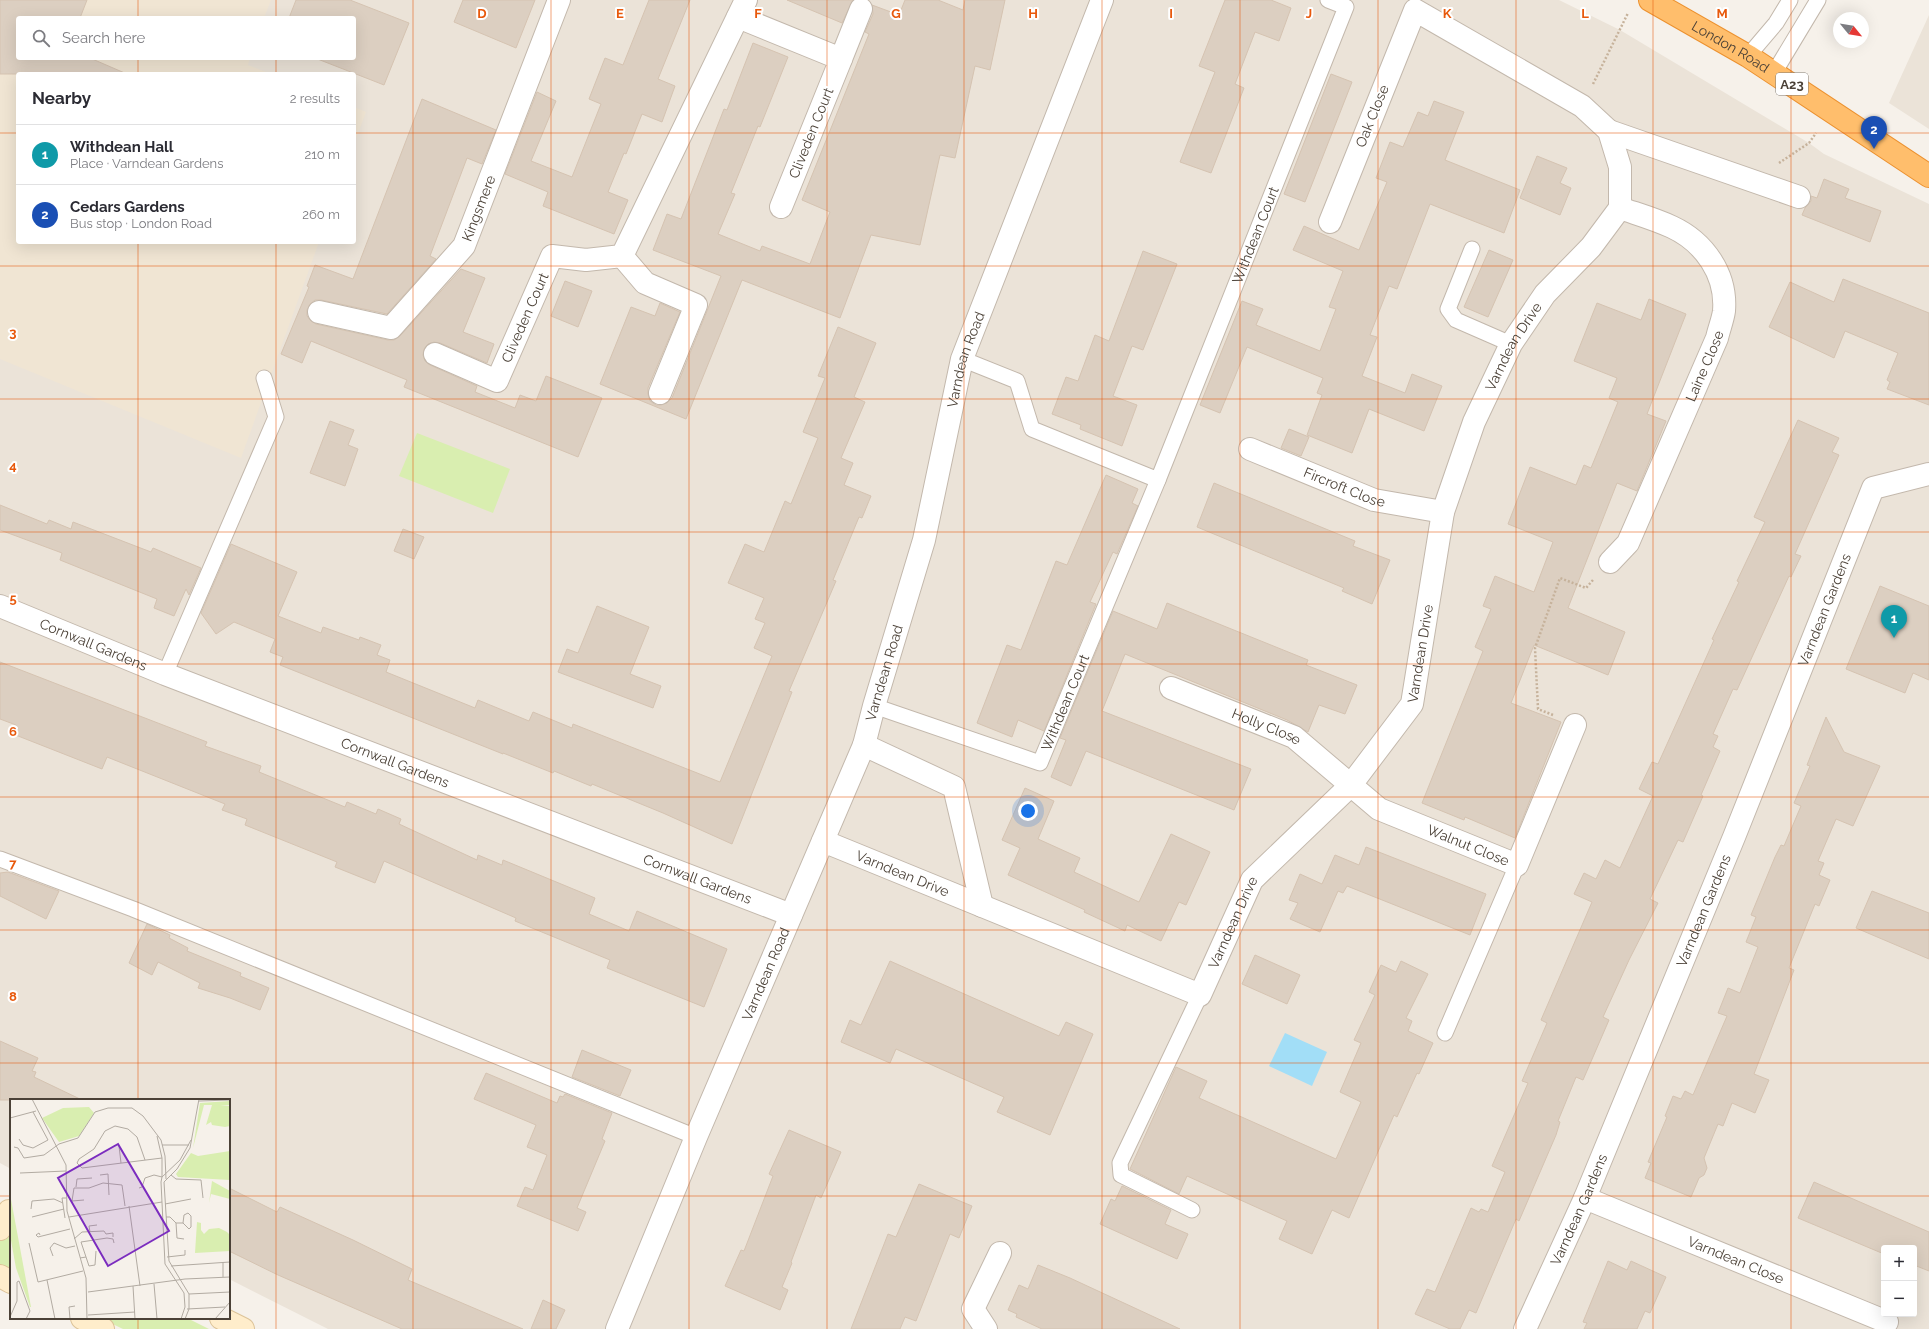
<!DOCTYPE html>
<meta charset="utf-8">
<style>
:root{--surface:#fff;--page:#f7f7f7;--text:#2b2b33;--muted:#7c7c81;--line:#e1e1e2;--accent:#db2777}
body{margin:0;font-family:Raleway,sans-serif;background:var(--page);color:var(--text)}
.controls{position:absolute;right:12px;bottom:12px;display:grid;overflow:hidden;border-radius:4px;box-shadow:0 4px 16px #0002}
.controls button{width:36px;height:36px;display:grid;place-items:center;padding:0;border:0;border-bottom:1px solid var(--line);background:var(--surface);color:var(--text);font:20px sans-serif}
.compass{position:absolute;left:1833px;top:12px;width:36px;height:36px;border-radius:50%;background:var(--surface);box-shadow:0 4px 16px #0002;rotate:120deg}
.you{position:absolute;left:1028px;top:811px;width:14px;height:14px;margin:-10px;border:3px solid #fff;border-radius:50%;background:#1a73e8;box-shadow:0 0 0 6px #1a73e833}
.badge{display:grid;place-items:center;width:26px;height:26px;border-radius:50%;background:var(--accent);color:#fff;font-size:13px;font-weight:700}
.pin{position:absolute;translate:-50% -33px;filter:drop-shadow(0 1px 2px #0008)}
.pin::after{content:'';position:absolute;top:21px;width:14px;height:12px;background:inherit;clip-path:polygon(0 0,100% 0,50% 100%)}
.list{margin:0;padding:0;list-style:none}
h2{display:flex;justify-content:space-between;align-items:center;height:52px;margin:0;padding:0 16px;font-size:17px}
h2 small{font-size:13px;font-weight:400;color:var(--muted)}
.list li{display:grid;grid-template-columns:26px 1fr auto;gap:12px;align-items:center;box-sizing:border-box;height:60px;padding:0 16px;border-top:1px solid var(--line)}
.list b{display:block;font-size:15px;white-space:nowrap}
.list p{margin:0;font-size:13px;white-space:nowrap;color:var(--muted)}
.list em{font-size:13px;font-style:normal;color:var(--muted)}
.icon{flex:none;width:22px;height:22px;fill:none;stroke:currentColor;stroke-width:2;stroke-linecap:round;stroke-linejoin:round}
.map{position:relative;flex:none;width:1929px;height:1329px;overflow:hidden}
.search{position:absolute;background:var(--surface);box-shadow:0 4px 16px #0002;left:16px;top:16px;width:340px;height:44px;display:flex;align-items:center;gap:10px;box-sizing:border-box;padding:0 14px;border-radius:4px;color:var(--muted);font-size:15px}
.panel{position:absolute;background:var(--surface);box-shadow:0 4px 16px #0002;left:16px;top:72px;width:340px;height:172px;border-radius:4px}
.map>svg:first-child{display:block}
.residential{fill:#ebe3d8;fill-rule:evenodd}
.education{fill:#f0e5d3}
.green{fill:#d9eeb0}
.water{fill:#a2def7}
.building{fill:#dccfc1;stroke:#d5c3b1}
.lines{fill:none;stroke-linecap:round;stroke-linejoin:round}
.lane-casing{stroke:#c3b8ac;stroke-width:17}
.street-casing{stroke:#c3b8ac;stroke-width:24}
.secondary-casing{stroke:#ddc398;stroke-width:24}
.highway-casing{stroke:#ec912f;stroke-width:24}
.path{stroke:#c6b29b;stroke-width:2.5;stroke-dasharray:2 2;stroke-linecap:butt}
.lane{stroke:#fff;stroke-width:15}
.street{stroke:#fff;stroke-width:22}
.secondary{stroke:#ffedcb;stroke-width:22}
.highway{stroke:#ffbe6c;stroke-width:22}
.grid{fill:none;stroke:#e8590c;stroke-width:1;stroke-opacity:0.55}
.labels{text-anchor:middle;stroke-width:4;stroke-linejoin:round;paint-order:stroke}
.shield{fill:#fff;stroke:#817a73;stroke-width:1}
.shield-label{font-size:13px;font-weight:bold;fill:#4b4137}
.street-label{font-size:14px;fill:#4b4137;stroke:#fff}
.inset-road{fill:none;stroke:#b2aba2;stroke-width:1}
.view{fill:#7b2cbf;fill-opacity:0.15;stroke:#7b2cbf;stroke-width:2}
.inset-edge{fill:none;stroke:#4b4137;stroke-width:2}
.grid-label{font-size:13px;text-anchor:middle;font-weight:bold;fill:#e8590c;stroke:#fff;stroke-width:4;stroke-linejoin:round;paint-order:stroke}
</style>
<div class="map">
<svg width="1929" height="1329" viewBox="0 0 1929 1329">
<rect width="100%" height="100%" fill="#f6f1ea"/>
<!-- residential -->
<path class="residential" d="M0 0H1559L1620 30 1809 143 1824 154 1929 204V1329H328L229 1279V1100H11V1169L0 1163ZM18 18H354V58H18ZM18 74H354V242H18ZM1884 1248H1914V1314H1884Z
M1929 15V129L1889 103Z"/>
<!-- education -->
<path class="education" d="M0 0H271L264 18H18V58H250L248 65 271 74H18V242H319L241 458 0 359Z
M354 107 366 112 354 144Z"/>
<!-- green -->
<path class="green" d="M417 433 510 469 493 513 399 476Z
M0 1220 11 1225V1275L0 1269Z
M100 1318H187L209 1329H123Z"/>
<!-- water -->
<path class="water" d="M1285 1033 1327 1052 1312 1086 1269 1066Z"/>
<!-- building -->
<path class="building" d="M0 0H87L80 18H18V58H90L127 74H0Z
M296 0H350L409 23 384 85 315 58H354V18H289Z
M463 0H535L516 48 454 22Z
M649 0H690L658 79 675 86 662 122 642 114 626 154 624 153 608 192 628 200 614 234 543 206 548 192 505 174 537 92 556 101 531 161 572 177 601 104 589 99 605 58 623 65Z
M787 0H853L842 23Z
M905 0H938L963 10 965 0H1005L990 70 975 66 955 158 940 155 920 245 871 235 840 318 742 280 686 419 600 384 631 307 655 316 660 303 680 312 648 388V394L650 401 656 405H661L667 403 672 398 721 276 653 250 667 214 681 219 724 109 727 110 753 43 788 57 760 127 758 126 731 193 735 194 718 234 760 251 762 246 810 264 830 212 802 200 869 34 865 32 873 14 872 5 899 15Z
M1225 0H1271L1291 8 1279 41 1255 32 1235 84 1244 88 1211 173 1180 162 1215 72 1199 66Z
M1331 74 1352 82 1305 202 1284 194Z
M422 99 496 130 482 164 467 158 430 256 436 259 387 314 321 300H315L310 304 307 310V316L311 321 316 324 388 340H394L400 336 461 269 485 278 463 332 494 344 487 363 440 343 434 342 428 344 424 349 423 355 425 361 430 365 477 386 475 392 515 408 520 395 536 401 546 376 602 398 578 457 404 387 407 380 311 341 302 363 281 354 309 287 307 286 315 265 353 279Z
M1434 101 1464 112 1445 160 1520 190 1504 233 1430 204 1397 289 1389 286 1370 335 1377 337 1362 376 1405 393 1412 374 1442 386 1424 431 1369 409 1352 453 1307 435 1322 395 1317 393 1323 378 1247 347 1220 413 1200 405 1242 301 1263 309 1256 325 1320 351 1336 309 1329 307 1343 271 1293 250 1304 226 1359 250 1387 182 1376 178 1390 142 1403 147 1418 112 1428 116Z
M1537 156 1567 168 1560 183 1571 188 1560 215 1520 198Z
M1824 179 1849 189 1845 198 1881 211 1870 242 1802 215 1805 208 1811 201V196L1817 198Z
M1489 250 1513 260 1488 317 1464 307Z
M1143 251 1177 264 1143 350 1132 346 1113 396 1137 405 1122 446 1080 429 1081 425 1052 414 1066 377 1078 381 1095 335 1109 341Z
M1843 279 1929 313V405L1887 389 1890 382 1887 380 1898 353 1845 331 1834 358 1769 327 1790 282 1834 302Z
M565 281 592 291 578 327 551 316Z
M1649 299 1686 314 1647 414 1666 421 1637 491 1617 483 1568 608 1625 632 1608 675 1534 645 1511 703 1561 722 1515 838 1465 817 1464 820 1422 803 1483 651 1475 647 1491 609 1483 606 1495 576 1534 592 1553 542 1508 524 1530 467 1576 485 1584 465 1591 468 1618 402 1609 398 1617 378 1574 361 1597 303 1641 320Z
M838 327 876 343 854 397 865 402 841 458 853 463 844 485 871 496 862 518 859 517 833 580 836 581 789 691 792 692 732 844 663 813 592 784 591 786 554 771 553 773 503 753V754L280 665 283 657 270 652 275 639 234 622 216 634 201 613 231 544 297 572 278 616 321 633 323 627 359 640 360 637 381 645 377 655 390 660 386 672 475 708 478 700 529 721 533 712 572 728 573 724 720 782 772 656 754 648 765 623 755 619 764 598 728 583 745 544 764 552 785 501 791 504 818 438 803 432 825 378 818 376Z
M1798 420 1839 438 1832 452 1839 455 1795 554 1801 556 1791 577 1789 576 1737 690 1733 689 1713 734 1718 736 1713 747 1720 751 1701 795 1703 796 1683 842 1678 840 1650 899 1658 903 1629 960 1603 1017 1609 1020 1583 1080 1576 1077 1558 1121 1560 1122 1556 1135 1519 1221 1516 1219 1476 1313 1469 1310 1460 1329H1450L1415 1314 1427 1289 1435 1292 1471 1208 1479 1212 1481 1209 1488 1212 1505 1172 1492 1166 1528 1083 1522 1081 1547 1023 1541 1020 1592 902 1574 894 1584 873 1596 879 1605 860 1620 868 1653 796 1639 789 1652 762 1658 764 1714 640 1712 639 1739 582 1737 581 1765 522 1754 517Z
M330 421 354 430 348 445 358 449 345 486 310 473Z
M1289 429 1309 437 1301 456 1281 448Z
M1106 475 1138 489 1132 503 1138 506 1117 554 1113 552 1090 602 1096 604 1044 731 1018 720 1012 737 977 723 1007 645 1021 650 1056 561 1067 565Z
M1214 483 1355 541 1353 546 1390 560 1372 604 1342 591 1344 588 1197 527Z
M0 505 47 524 49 520 71 529 73 522 151 552 153 548 201 568 189 595 186 589 174 616 154 608 157 599 60 560 62 553 0 530Z
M403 529 424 537 414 559 394 551Z
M1880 586 1929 606V680L1913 673 1905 693 1846 669Z
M1167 603 1308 660 1306 665 1357 685 1345 714 1319 705 1308 732 1287 720 1125 654 1102 711 1251 769 1234 810 1086 751 1071 786 1051 777 1066 740 1060 738 1113 611 1157 629Z
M597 606 649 627 630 674 661 686 653 708 558 672 567 649 578 653Z
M0 662 207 742 205 746 261 766 259 772 345 807 347 802 376 814 378 809 401 819 399 824 477 860 478 855 502 865 503 860 595 898 589 914 629 931 637 911 727 949 704 1007 607 968 610 960 515 921 516 918 384 861 375 883 335 867 337 862 245 825 247 819 222 810 225 804 107 757 102 769 13 734 16 725 0 719Z
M1826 717 1844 752 1880 766 1853 826 1836 819 1818 861 1824 863 1819 875 1830 880 1819 906 1815 904 1789 968 1794 970 1754 1074 1769 1080 1755 1113 1732 1103 1723 1126 1718 1124 1704 1158 1707 1168 1704 1175 1699 1178 1691 1197 1645 1178 1651 1163 1648 1162 1667 1117 1665 1116 1673 1096 1681 1099 1685 1091 1693 1095 1727 1016 1718 1013 1728 988 1740 993 1758 947 1746 942 1756 917 1751 915 1775 857 1781 845 1784 846 1801 806 1794 803 1810 766 1807 765Z
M1025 788 1054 801 1038 839 1080 858 1074 872 1139 902 1171 834 1210 852 1186 905 1179 902 1161 941 1127 925 1125 931 1084 912 1085 910 1008 875 1020 848 1002 840Z
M1366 847 1486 894 1470 935 1347 886 1343 893 1338 891 1320 932 1290 919 1298 903 1289 900 1300 874 1322 884 1335 855 1359 865Z
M8 872 59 891 46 919 0 896V873Z
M1872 891 1929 913V959L1856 928Z
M147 924 170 935 169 938 188 948 187 951 241 973 240 976 269 988 260 1010 230 998 198 988 200 983 158 962 152 975 129 963Z
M1255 955 1300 975 1287 1004 1242 984Z
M890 961 1059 1036 1066 1022 1093 1034 1050 1135 997 1112 1004 1097 896 1049 890 1063 841 1042 850 1020 861 1025Z
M1401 961 1428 974 1406 1018 1412 1021 1408 1031 1433 1043 1419 1074 1417 1073 1397 1117 1394 1115 1349 1218 1332 1210 1312 1254 1279 1239 1287 1221 1187 1176 1179 1194 1130 1169 1176 1067 1207 1081 1199 1098 1336 1159 1361 1102 1340 1092 1361 1043 1354 1040 1375 995 1369 992 1381 965 1396 972Z
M0 1041 38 1058 32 1071 36 1072 34 1077 82 1100H0Z
M582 1050 631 1070 620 1096 572 1077Z
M486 1073 557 1103 560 1096 563 1097 565 1094 612 1113 602 1139 605 1141 577 1208 586 1212 578 1231 517 1206 525 1187 533 1190 547 1155 527 1147 536 1125 474 1099Z
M789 1130 841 1152 821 1198 816 1195 791 1262 792 1263 782 1287 788 1290 780 1310 725 1286 741 1250 744 1251 773 1176 769 1174Z
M1814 1182 1929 1232V1271L1914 1265V1248H1884V1254L1798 1218Z
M919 1184 972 1206 959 1238 950 1234 916 1321 905 1317 900 1329H851L888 1234 896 1237Z
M1122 1186 1171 1210 1165 1224 1188 1234 1177 1259 1100 1224 1111 1199 1115 1201Z
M229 1188 277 1212 280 1207 353 1240 412 1269 408 1280 523 1329H402L278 1275 229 1251Z
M1608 1261 1627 1270 1631 1261 1666 1277 1650 1313 1645 1311 1637 1329H1584L1587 1323 1583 1322Z
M1038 1265 1070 1278 1180 1329H1042L1016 1317 1017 1314 1008 1310 1019 1285 1028 1289Z
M543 1300 565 1310 556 1329H531Z"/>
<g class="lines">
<!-- lane casing -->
<g class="lane-casing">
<g id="lane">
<path d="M1748 56 1776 23 1790 0"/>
<path d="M1774 73 1818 0"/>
<path d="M1472 249 1448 309 1456 320 1511 344"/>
<path id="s1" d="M962 359 1017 381 1032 429 1158 480 1346 7 1328 0"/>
<path d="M165 674 276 417 264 378"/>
<path id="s2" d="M874 706 1040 763 1158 480"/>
<path d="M0 859 133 909 696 1137"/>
<path d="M1445 1033 1517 865"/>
<path d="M1192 1210 1121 1175 1120 1163 1200 995"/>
</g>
</g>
<!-- street casing -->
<g class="street-casing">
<g id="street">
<path d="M738 17 841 59 781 207"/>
<path d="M841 59 861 9"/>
<path d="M1609 131 1799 197"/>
<path d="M622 256 645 283 696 305 660 393"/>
<path id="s3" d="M319 312 391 328 464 246 559 0"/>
<path id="s4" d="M435 354 497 381 552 256 586 260 622 256 746 0"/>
<path id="s5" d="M1250 449 1374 500 1443 512"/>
<path id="s6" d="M1610 562 1628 543 1717 338C1719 329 1723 319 1724 311 1727 274 1704 242 1672 227 1655 219 1637 214 1620 208"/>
<path id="s7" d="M0 606 165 674 791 915"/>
<path id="s8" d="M1171 688 1294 737 1379 809 1517 865 1575 725"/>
<path d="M864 745 954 787 982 906"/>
<path id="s9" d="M823 841 1200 995 1252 880 1350 786 1412 704 1443 512 1474 422 1511 344 1545 294 1591 247 1620 208V167L1609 131 1582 106 1415 10 1330 222"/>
<path id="s10" d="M1585 1198 1887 1322"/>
<path id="s11" d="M617 1329 696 1137 864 745 874 706 924 540 962 359 1102 0"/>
<path d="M986 1329 973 1309 1000 1253"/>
<path id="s12" d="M1525 1329 1585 1198 1734 837 1873 488 1929 474"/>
</g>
</g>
<!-- secondary casing -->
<g class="secondary-casing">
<path id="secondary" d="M0 1229 9 1211
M0 1276 11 1282
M82 1318 103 1329
M221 1318 243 1329"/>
</g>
<!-- highway casing -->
<g class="highway-casing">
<g id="highway">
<path id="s13" d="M1650 0 1748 56 1929 176"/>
</g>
</g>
<!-- path -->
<path class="path" d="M1593 84 1628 13
M1779 163 1809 143 1816 133
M1553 715 1538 709 1535 648 1560 578 1586 588 1593 580"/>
<!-- lane -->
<use href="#lane" class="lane"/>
<!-- street -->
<use href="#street" class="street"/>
<!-- secondary -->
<use href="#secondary" class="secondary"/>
<!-- highway -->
<use href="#highway" class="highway"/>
</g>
<!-- grid -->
<path class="grid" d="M138 0V18M276 0V18M413 0V1329M551 0V1329M689 0V1329M827 0V1329M964 0V1329M1102 0V1329M1240 0V1329M1378 0V1329M1516 0V1329M1653 0V1329M1791 0V1329M138 58V74M276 58V74M0 133H18M354 133H1929M138 242V1100M276 242V1329M0 266H1929M0 399H1929M0 532H1929M0 664H1929M0 797H1929M0 930H1929M0 1063H1929M0 1196H11M229 1196H1929M138 1318V1329"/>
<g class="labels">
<!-- shield labels -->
<rect class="shield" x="1776" y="73" width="32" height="22" rx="3"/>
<g class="shield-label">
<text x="1792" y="89">A23</text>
</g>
<!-- street labels -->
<g class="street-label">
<text dy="5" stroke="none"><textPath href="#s13" startOffset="93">London Road</textPath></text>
<text transform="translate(1372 116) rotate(-68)" y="5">Oak Close</text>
<text transform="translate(811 133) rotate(-68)" y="5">Cliveden Court</text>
<text dy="5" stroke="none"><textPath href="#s3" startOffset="224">Kingsmere</textPath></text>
<text dy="5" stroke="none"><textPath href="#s1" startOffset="509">Withdean Court</textPath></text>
<text dy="5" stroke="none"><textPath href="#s4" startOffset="137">Cliveden Court</textPath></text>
<text dy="5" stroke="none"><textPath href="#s9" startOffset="1147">Varndean Drive</textPath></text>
<text dy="5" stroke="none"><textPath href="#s11" startOffset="1033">Varndean Road</textPath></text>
<text dy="5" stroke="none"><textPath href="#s6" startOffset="219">Laine Close</textPath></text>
<text dy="5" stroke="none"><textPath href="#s5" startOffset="102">Fircroft Close</textPath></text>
<text dy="5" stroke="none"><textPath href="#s12" startOffset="779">Varndean Gardens</textPath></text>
<text dy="5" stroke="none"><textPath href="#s7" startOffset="101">Cornwall Gardens</textPath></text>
<text dy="5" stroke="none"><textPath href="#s9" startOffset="823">Varndean Drive</textPath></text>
<text dy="5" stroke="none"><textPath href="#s11" startOffset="709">Varndean Road</textPath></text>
<text dy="5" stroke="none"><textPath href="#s2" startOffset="241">Withdean Court</textPath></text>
<text dy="5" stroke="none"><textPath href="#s8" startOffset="103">Holly Close</textPath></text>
<text dy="5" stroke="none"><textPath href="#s7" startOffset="425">Cornwall Gardens</textPath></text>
<text dy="5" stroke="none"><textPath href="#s8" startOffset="340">Walnut Close</textPath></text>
<text dy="5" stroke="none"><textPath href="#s9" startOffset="86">Varndean Drive</textPath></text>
<text dy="5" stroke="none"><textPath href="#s7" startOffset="749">Cornwall Gardens</textPath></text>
<text dy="5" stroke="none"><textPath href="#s12" startOffset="455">Varndean Gardens</textPath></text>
<text dy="5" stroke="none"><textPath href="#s9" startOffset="487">Varndean Drive</textPath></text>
<text dy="5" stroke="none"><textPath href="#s11" startOffset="385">Varndean Road</textPath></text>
<text dy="5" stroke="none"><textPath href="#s12" startOffset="131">Varndean Gardens</textPath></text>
<text dy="5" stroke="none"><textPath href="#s10" startOffset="163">Varndean Close</textPath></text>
</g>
</g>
<!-- overview -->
<g transform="translate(10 1099)">
<rect width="220" height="220" fill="#f6f1ea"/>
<path d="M220 2V6H210L220 7V27L215 28 202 26 201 23 196 26 202 6H194L183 49 190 4ZM79 8 84 14 69 37 49 43 32 19 53 9ZM220 52V81L168 78 166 75 181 54 188 57ZM202 82 220 92V100L201 95 199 104ZM0 95 21 208H20L6 169 0 136ZM187 123 191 124V131L194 135 199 130 209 129 217 133 220 136V152L185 154Z" fill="#d9eeb0"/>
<path class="inset-road" d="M22 0 56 66 57 112 76 179 77 220M189 2 220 1M0 19 26 12M9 40 13 46 23 49 38 41 23 13M152 46H179M109 47 111 64M4 48 8 49 14 59 34 56 49 45 68 39 85 13 98 9H122L133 17 151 41 155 57 156 80M135 61 127 38 118 30 105 27 95 32 84 50 69 60 67 64 72 69 152 59M10 74 56 72M90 76 98 75 99 96M161 76 166 80 191 81 193 99M66 88 67 80 82 79M129 89 132 88 135 79 144 76 152 78V59L147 37M74 101 62 102 64 89H79L93 84 112 86 115 107M155 105 181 100M119 107 130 187M21 110 22 102 44 100 53 104M178 114 181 117V128L179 130 173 124 174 116ZM22 118 54 110M59 118 152 103M156 118H160L166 124H173M55 119 52 99H56M166 124 167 139 174 140M80 133 79 127 87 126M30 136 29 134 26 136 28 138 60 130M64 140 72 133 94 132 96 135 103 134V138M19 144 28 183 73 172M43 157 40 149 44 144 56 149 65 147M76 158 71 143 97 139 103 140 104 144M157 158 175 156V151M70 159 76 158 79 167 85 166 86 152M213 163V178M161 167 220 163M37 181 45 220M144 185 147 220M123 187 125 220M78 193 175 180 220 178M179 195 220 193M177 210 215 208M78 216 125 213M0 218 7 202V183L9 182 20 212 16 220M60 220 59 208 65 207M171 220 175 208 174 194 155 165 151 83 152 78 170 61 181 41M175 220 179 210V195L159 162 154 83 167 70 180 49 189 0M205 220 220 203"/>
<path class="view" d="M108 45 159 132 98 167 48 79Z"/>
<rect width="220" height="220" class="inset-edge"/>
</g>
<g class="grid-label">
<text x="482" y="18">D</text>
<text x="620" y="18">E</text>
<text x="758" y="18">F</text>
<text x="896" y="18">G</text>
<text x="1033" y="18">H</text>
<text x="1171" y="18">I</text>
<text x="1309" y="18">J</text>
<text x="1447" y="18">K</text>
<text x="1585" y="18">L</text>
<text x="1722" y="18">M</text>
<text x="13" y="337">3</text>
<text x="13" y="470">4</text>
<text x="13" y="603">5</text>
<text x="13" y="736">6</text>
<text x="13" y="868">7</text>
<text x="13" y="1001">8</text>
</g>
</svg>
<div class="controls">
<button>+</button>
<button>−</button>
</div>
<svg class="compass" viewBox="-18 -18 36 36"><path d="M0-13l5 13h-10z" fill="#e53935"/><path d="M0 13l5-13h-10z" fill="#7c7c81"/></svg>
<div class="you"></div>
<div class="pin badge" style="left:1894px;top:638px;background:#0f9aa8">1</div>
<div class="pin badge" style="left:1874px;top:149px;background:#1a4fb4">2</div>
<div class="search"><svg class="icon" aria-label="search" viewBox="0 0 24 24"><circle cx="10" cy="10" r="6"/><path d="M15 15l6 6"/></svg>Search here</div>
<section class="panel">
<h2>Nearby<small>2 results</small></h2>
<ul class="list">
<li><span class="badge" style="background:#0f9aa8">1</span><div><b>Withdean Hall</b><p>Place · Varndean Gardens</p></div><em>210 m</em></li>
<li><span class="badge" style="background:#1a4fb4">2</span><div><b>Cedars Gardens</b><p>Bus stop · London Road</p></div><em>260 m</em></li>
</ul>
</section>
</div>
